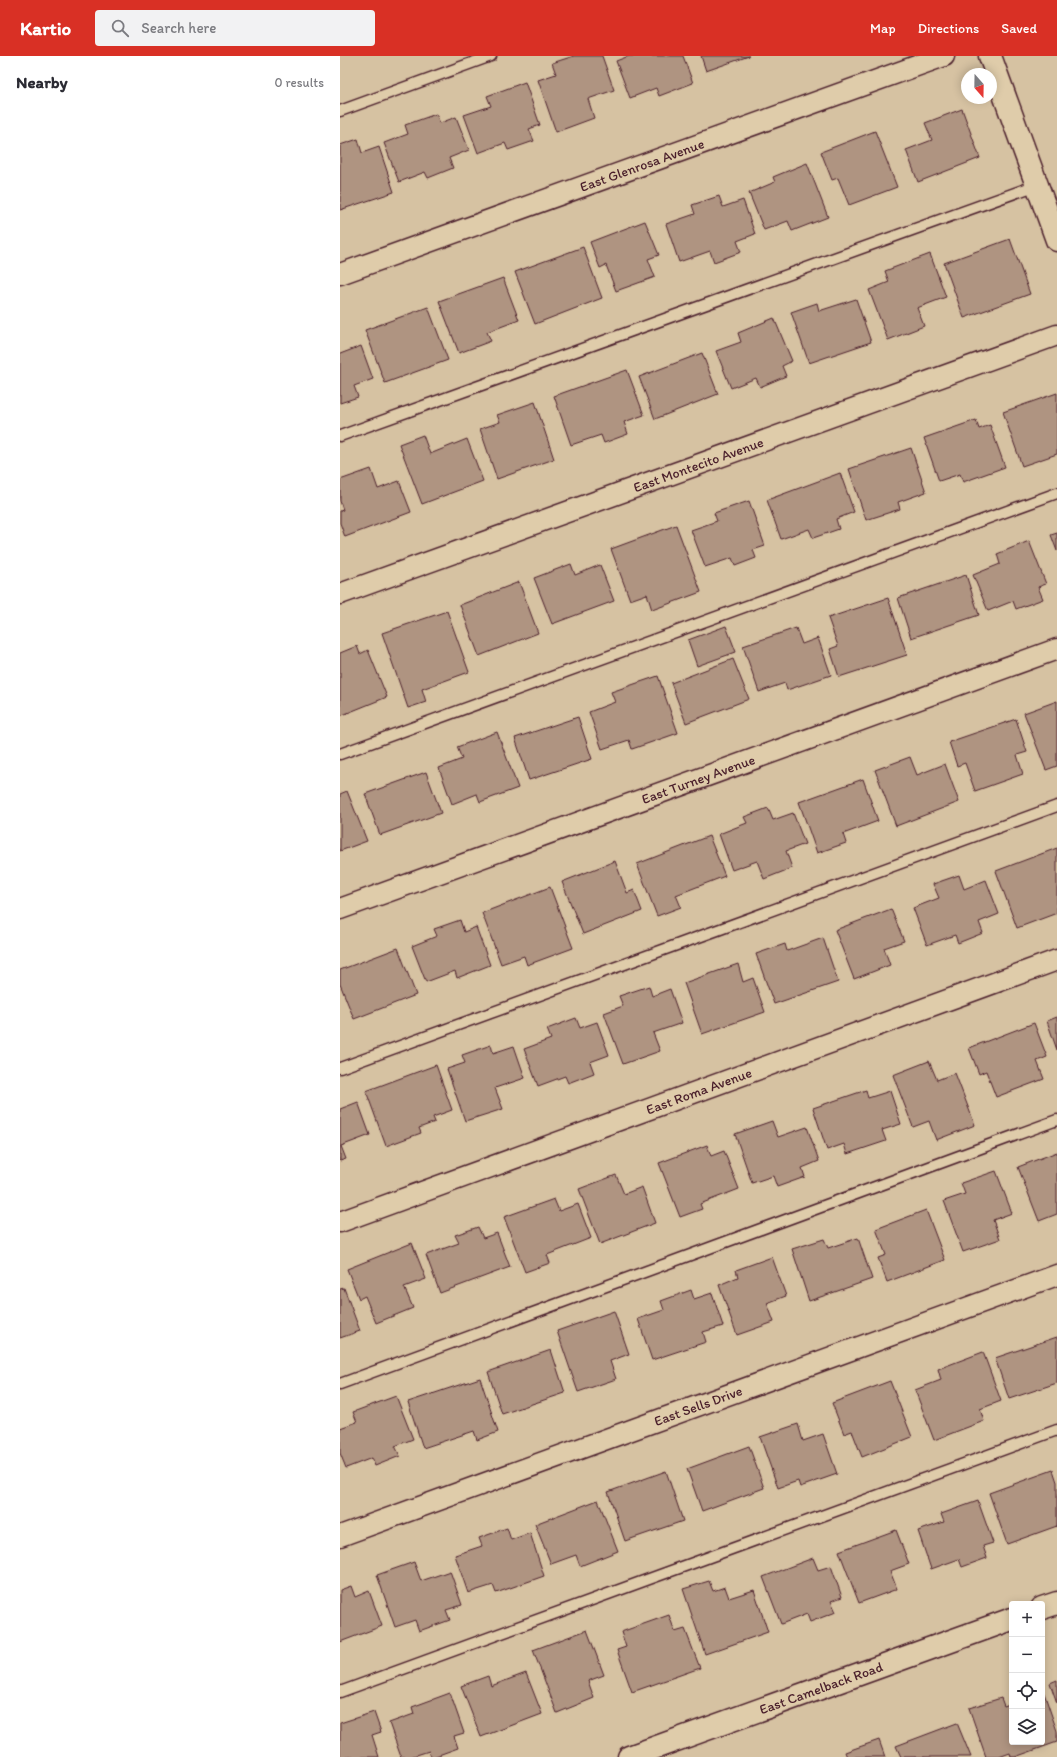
<!DOCTYPE html>
<meta charset="utf-8">
<style>
:root{--surface:#fff;--page:#f2f2f3;--text:#2b2b33;--muted:#7c7c81;--line:#e1e1e2;--accent:#d93025}
body{margin:0;font-family:Itim,sans-serif;background:var(--page);color:var(--text)}
.controls{position:absolute;right:12px;bottom:12px;display:grid;overflow:hidden;border-radius:4px;box-shadow:0 2px 10px #0003}
.controls button{width:36px;height:36px;display:grid;place-items:center;padding:0;border:0;border-bottom:1px solid var(--line);background:var(--surface);color:var(--text);font:20px sans-serif}
.compass{position:absolute;left:621px;top:12px;width:36px;height:36px;border-radius:50%;background:var(--surface);box-shadow:0 2px 10px #0003;rotate:160deg}
.list{margin:0;padding:0;list-style:none}
h2{display:flex;justify-content:space-between;align-items:center;height:52px;margin:0;padding:0 16px;font-size:17px}
h2 small{font-size:13px;font-weight:400;color:var(--muted)}
.icon{flex:none;width:22px;height:22px;fill:none;stroke:currentColor;stroke-width:2;stroke-linecap:round;stroke-linejoin:round}
.map{position:relative;flex:none;width:717px;height:1701px;overflow:hidden}
header{display:flex;align-items:center;gap:24px;box-sizing:border-box;height:56px;padding:0 20px;background:var(--accent);color:#fff}
header strong{font-size:19px}
nav{display:flex;gap:22px;margin-inline-start:auto;font-size:14px}
.search{width:280px;height:36px;background:var(--page);display:flex;align-items:center;gap:10px;box-sizing:border-box;padding:0 14px;border-radius:4px;color:var(--muted);font-size:15px}
main{display:flex}
aside{flex:1;background:var(--surface)}
.map>svg:first-child{display:block}
.building{fill:#af9481;stroke:#4a1f2b}
.lines{fill:none;stroke-linecap:round;stroke-linejoin:round}
.service-casing{stroke:#4a1f2b;stroke-width:13}
.minor-casing{stroke:#4a1f2b;stroke-width:23}
.tertiary-casing{stroke:#4a1f2b;stroke-width:25}
.secondary-casing{stroke:#4a1f2b;stroke-width:25}
.service{stroke:#dfccaa;stroke-width:10}
.minor{stroke:#dfccaa;stroke-width:20}
.tertiary{stroke:#dfccaa;stroke-width:22}
.secondary{stroke:#dfccaa;stroke-width:22}
.labels{text-anchor:middle;stroke-width:3.5;stroke-linejoin:round;paint-order:stroke}
.street-label{font-size:14px;fill:#4a1f2b;stroke:#dfccaa}
</style>
<header>
<strong>Kartio</strong>
<div class="search"><svg class="icon" aria-label="search" viewBox="0 0 24 24"><circle cx="10" cy="10" r="6"/><path d="M15 15l6 6"/></svg>Search here</div>
<nav><a>Map</a><a>Directions</a><a>Saved</a></nav>
</header>
<main>
<aside>
<h2>Nearby<small>0 results</small></h2>
<ul class="list">
</ul>
</aside>
<div class="map">
<svg width="717" height="1701" viewBox="0 0 717 1701">
<rect width="100%" height="100%" fill="#d6c2a2"/>
<filter id="ink" filterUnits="userSpaceOnUse"><feTurbulence type="fractalNoise" baseFrequency=".025" numOctaves="2"/><feDisplacementMap in="SourceGraphic" scale="8" xChannelSelector="R" yChannelSelector="G"/><feConvolveMatrix kernelMatrix="1 2 1 2 8 2 1 2 1" color-interpolation-filters="sRGB"/></filter>
<g filter="url(#ink)">
<!-- building -->
<path class="building" d="M234 0H262L274 34 248 43 254 62 216 76 198 24 216 18 212 7Z
M289 0H343L353 27 319 40 316 32 290 42 276 5Z
M361 0H409L366 15Z
M185 26 200 69 189 73 194 85 168 94 165 87 138 97 124 59 151 50 147 40Z
M622 53 640 102 578 126 566 94 592 84 585 67Z
M96 58 100 67 116 61 129 94 109 102 113 112 88 122 85 116 59 126 44 87 68 78 65 69Z
M535 75 557 131 509 149 498 122 492 124 481 96Z
M18 83 22 97 39 91 54 136 0 154V89Z
M467 107 488 161 452 175 448 165 424 174 409 137 435 126 433 121Z
M379 140 383 151 403 144 415 178 397 185 401 196 374 206 370 195 339 206 326 168 355 158 352 149Z
M305 165 319 199 308 203 315 221 276 235 266 209 260 212 250 186Z
M670 183 690 238 624 262 604 207Z
M243 191 262 242 195 268 175 216Z
M590 198 606 241 577 252 584 270 548 284 529 234 549 226 545 215Z
M163 222 179 264 147 276 151 285 119 297 99 245Z
M516 243 531 286 469 307 451 256 477 247 479 255Z
M88 251 108 304 45 327 25 274Z
M434 262 452 305 442 310 446 320 420 331 416 322 391 332 376 295 401 286 398 277Z
M21 290 33 323 14 330 18 341 0 347V298Z
M362 297 378 338 315 363 299 321Z
M287 314 304 359 284 366 288 378 264 387 261 379 231 389 214 340Z
M717 337V398L682 410 663 356Z
M195 346 214 403 157 423 140 373 160 366 157 359Z
M636 364 639 373 650 369 665 411 623 426 620 418 599 425 584 382Z
M83 379 90 398 127 383 143 425 82 448 59 388Z
M571 392 586 436 558 446 560 453 526 464 509 413Z
M31 413 38 433 59 425 71 456 5 481 0 467V455L3 454 0 445V424Z
M500 417 514 456 496 463 499 473 473 482 469 473 441 483 427 444Z
M409 445 425 490 413 494 416 502 395 510 392 502 365 511 351 474 377 465 374 457Z
M336 469 361 536 312 554 307 538 290 544 271 493Z
M717 477V495L711 479Z
M689 485 706 528 698 531 703 543 676 553 673 545 648 555 633 519 660 508 657 498Z
M231 508 235 519 260 509 274 545 212 568 194 522Z
M626 519 639 559 571 582 558 542Z
M179 526 198 577 139 600 120 549Z
M548 542 567 599 499 621 490 593 498 590 488 562Z
M107 555 129 616 82 633 86 646 68 652 42 577Z
M386 570 396 596 357 610 348 584Z
M456 572 462 588 478 582 491 619 447 634 445 627 419 636 403 590Z
M17 590 20 598 28 594 47 641 0 660V597Z
M393 603 409 643 346 667 331 627Z
M318 620 338 677 292 693 289 684 262 693 249 656 275 646 271 636Z
M717 645V710L706 714 684 657Z
M238 661 252 703 189 724 175 682Z
M676 663 687 696 677 699 683 718 635 735 625 707 617 710 609 686Z
M157 676 178 732 140 746 137 738 112 748 99 712 122 703 117 691Z
M570 701 577 719 605 708 619 746 556 770 535 714Z
M86 716 101 757 40 779 25 738Z
M523 723 538 765 503 778 506 787 477 797 459 746Z
M7 735 27 785 0 795V738Z
M428 752 433 764 453 757 465 788 446 795 452 812 424 823 417 805 392 814 379 778 407 767 404 761Z
M369 780 385 820 336 839 341 851 317 860 297 808Z
M717 792V857L677 872 656 815Z
M275 805 287 837 294 834 302 855 243 878 222 826Z
M619 819 624 833 646 824 659 858 639 866 643 877 618 887 615 879 587 889 573 852 599 842 593 828Z
M210 831 233 892 187 909 184 900 161 908 142 857Z
M551 853 564 885 544 892 550 909 514 923 495 874Z
M120 864 124 876 136 871 150 909 117 922 115 915 86 926 72 890 97 880 94 873Z
M483 882 498 926 434 948 416 898 445 888 447 895Z
M58 892 76 939 14 963 0 928V914Z
M398 908 403 926 413 922 425 956 362 978 344 927Z
M309 930 312 940 330 933 342 967 313 977 320 995 283 1008 264 957 283 950 279 940Z
M717 961V994L707 965Z
M236 962 240 972 257 966 269 999 250 1006 254 1017 228 1027 225 1020 198 1030 184 993 211 983 207 973Z
M694 967 707 1001 697 1005 704 1023 656 1041 646 1015 639 1018 629 992Z
M151 989 153 997 174 990 185 1022 155 1032 163 1053 125 1065 107 1013 125 1007 122 999Z
M589 1005 597 1024 615 1017 635 1069 596 1084 589 1065 573 1071 553 1019Z
M96 1009 112 1054 93 1061 95 1066 79 1072 81 1077 46 1090 26 1035Z
M526 1034 528 1042 550 1035 561 1068 542 1074 546 1085 507 1098 504 1088 487 1094 473 1052Z
M18 1046 30 1079 1 1090 6 1103 0 1105V1053Z
M432 1065 438 1081 467 1071 479 1105 462 1112 465 1121 437 1131 433 1120 412 1127 395 1078Z
M367 1089 371 1100 384 1095 399 1133 360 1148 362 1153 340 1161 319 1107Z
M717 1096V1158L699 1165 678 1111Z
M656 1115 672 1157 653 1164 660 1183 623 1196 604 1145 625 1138 621 1127Z
M276 1119 284 1138 302 1131 315 1167 260 1188 239 1133Z
M214 1143 219 1155 238 1148 251 1182 207 1199 210 1207 185 1216 164 1161Z
M586 1154 605 1204 547 1226 538 1202 546 1199 536 1173Z
M138 1171 143 1182 157 1177 170 1211 100 1237 86 1199 119 1187 115 1179Z
M518 1182 532 1223 469 1245 452 1193 484 1183 488 1192Z
M72 1187 86 1223 64 1231 73 1252 36 1267 25 1240 19 1243 7 1213Z
M432 1201 446 1240 427 1247 434 1266 397 1279 379 1229 398 1221 396 1214Z
M4 1232 20 1275 0 1282V1233Z
M351 1234 354 1243 372 1237 383 1270 363 1276 366 1286 312 1304 298 1263 324 1254 321 1245Z
M274 1255 289 1298 270 1305 276 1323 238 1336 217 1275Z
M717 1281V1327L669 1343 655 1302Z
M211 1294 225 1337 162 1358 148 1316Z
M643 1296 661 1345 640 1353 644 1365 594 1384 575 1334 601 1324 598 1313Z
M140 1322 158 1376 137 1384 134 1375 83 1392 68 1346Z
M550 1325 572 1381 522 1401 512 1375 504 1378 492 1347Z
M56 1340 73 1383 55 1390 60 1400 35 1410 32 1402 6 1412 0 1397V1372L17 1366 13 1356Z
M458 1368 463 1385 483 1378 497 1418 460 1431 458 1425 438 1432 420 1381Z
M409 1390 424 1432 362 1455 347 1413Z
M713 1414 717 1426V1470L667 1488 649 1437Z
M326 1415 343 1465 285 1485 268 1436Z
M258 1444 278 1495 240 1510 236 1499 211 1508 195 1468Z
M638 1445 653 1487 643 1490 647 1502 622 1511 619 1503 591 1513 578 1475 604 1466 601 1458Z
M167 1472 171 1484 190 1477 204 1520 156 1537 153 1529 128 1537 115 1499 142 1490 139 1482Z
M556 1474 569 1508 550 1515 557 1533 519 1547 499 1495Z
M473 1502 478 1514 491 1510 502 1541 491 1545 496 1556 470 1566 467 1558 441 1568 423 1521Z
M74 1506 81 1525 110 1515 122 1549 106 1554 110 1564 79 1575 75 1564 55 1571 37 1519Z
M369 1525 373 1535 385 1531 389 1542 414 1534 428 1576 365 1598 343 1533Z
M11 1530 15 1541 29 1535 42 1570 0 1586V1534Z
M329 1559 335 1576 345 1573 360 1612 292 1636 277 1594 286 1591 281 1576Z
M247 1574 264 1619 248 1625 254 1642 217 1657 193 1594Z
M186 1617 202 1658 141 1681 121 1630 148 1620 151 1630Z
M717 1624V1647L710 1627Z
M110 1637 124 1677 114 1680 118 1692 93 1701H91L89 1695 70 1701H61L49 1667 74 1658 72 1651Z
M702 1637H704L717 1675V1686L675 1701H671L670 1697 659 1701H646L629 1652 661 1642 664 1650 672 1647V1686H702Z
M34 1656 41 1676 32 1679 39 1701H0V1667Z
M617 1667 631 1701H561L556 1690Z
M539 1684 545 1701H507L505 1696Z"/>
<g class="lines">
<!-- service casing -->
<g class="service-casing">
<path id="service" d="M0 55 151 0
M0 380 697 129
M0 698 717 437
M0 1012 717 750
M0 1328 717 1064
M0 1636 717 1374"/>
</g>
<!-- minor casing -->
<g class="minor-casing">
<g id="minor">
<path id="s1" d="M0 218 604 0"/>
<path id="s2" d="M0 538 717 279"/>
<path id="s3" d="M0 853 717 593"/>
<path id="s4" d="M0 1166 717 904"/>
<path id="s5" d="M0 1480 717 1219"/>
</g>
</g>
<!-- tertiary casing -->
<g class="tertiary-casing">
<path id="tertiary" d="M650 0 717 184"/>
</g>
<!-- secondary casing -->
<g class="secondary-casing">
<g id="secondary">
<path d="M702 1552 717 1547"/>
<path id="s6" d="M289 1701 672 1563"/>
</g>
</g>
<!-- service -->
<use href="#service" class="service"/>
<!-- minor -->
<use href="#minor" class="minor"/>
<!-- tertiary -->
<use href="#tertiary" class="tertiary"/>
<!-- secondary -->
<use href="#secondary" class="secondary"/>
</g>
</g>
<g class="labels">
<!-- street labels -->
<g class="street-label">
<text dy="5" stroke="none"><textPath href="#s1" startOffset="321">East Glenrosa Avenue</textPath></text>
<text dy="5" stroke="none"><textPath href="#s2" startOffset="381">East Montecito Avenue</textPath></text>
<text dy="5" stroke="none"><textPath href="#s3" startOffset="381">East Turney Avenue</textPath></text>
<text dy="5" stroke="none"><textPath href="#s4" startOffset="382">East Roma Avenue</textPath></text>
<text dy="5" stroke="none"><textPath href="#s5" startOffset="381">East Sells Drive</textPath></text>
<text dy="5" stroke="none"><textPath href="#s6" startOffset="204">East Camelback Road</textPath></text>
</g>
</g>
</svg>
<div class="controls">
<button>+</button>
<button>−</button>
<button><svg class="icon" aria-label="locate" viewBox="0 0 24 24"><circle cx="12" cy="12" r="6"/><path d="M12 2v4M12 18v4M2 12h4M18 12h4"/></svg></button>
<button><svg class="icon" aria-label="layers" viewBox="0 0 24 24"><path d="M12 4l9 5-9 5-9-5zM3 14l9 5 9-5"/></svg></button>
</div>
<svg class="compass" viewBox="-18 -18 36 36"><path d="M0-13l5 13h-10z" fill="#e53935"/><path d="M0 13l5-13h-10z" fill="#7c7c81"/></svg>
</div>
</main>
